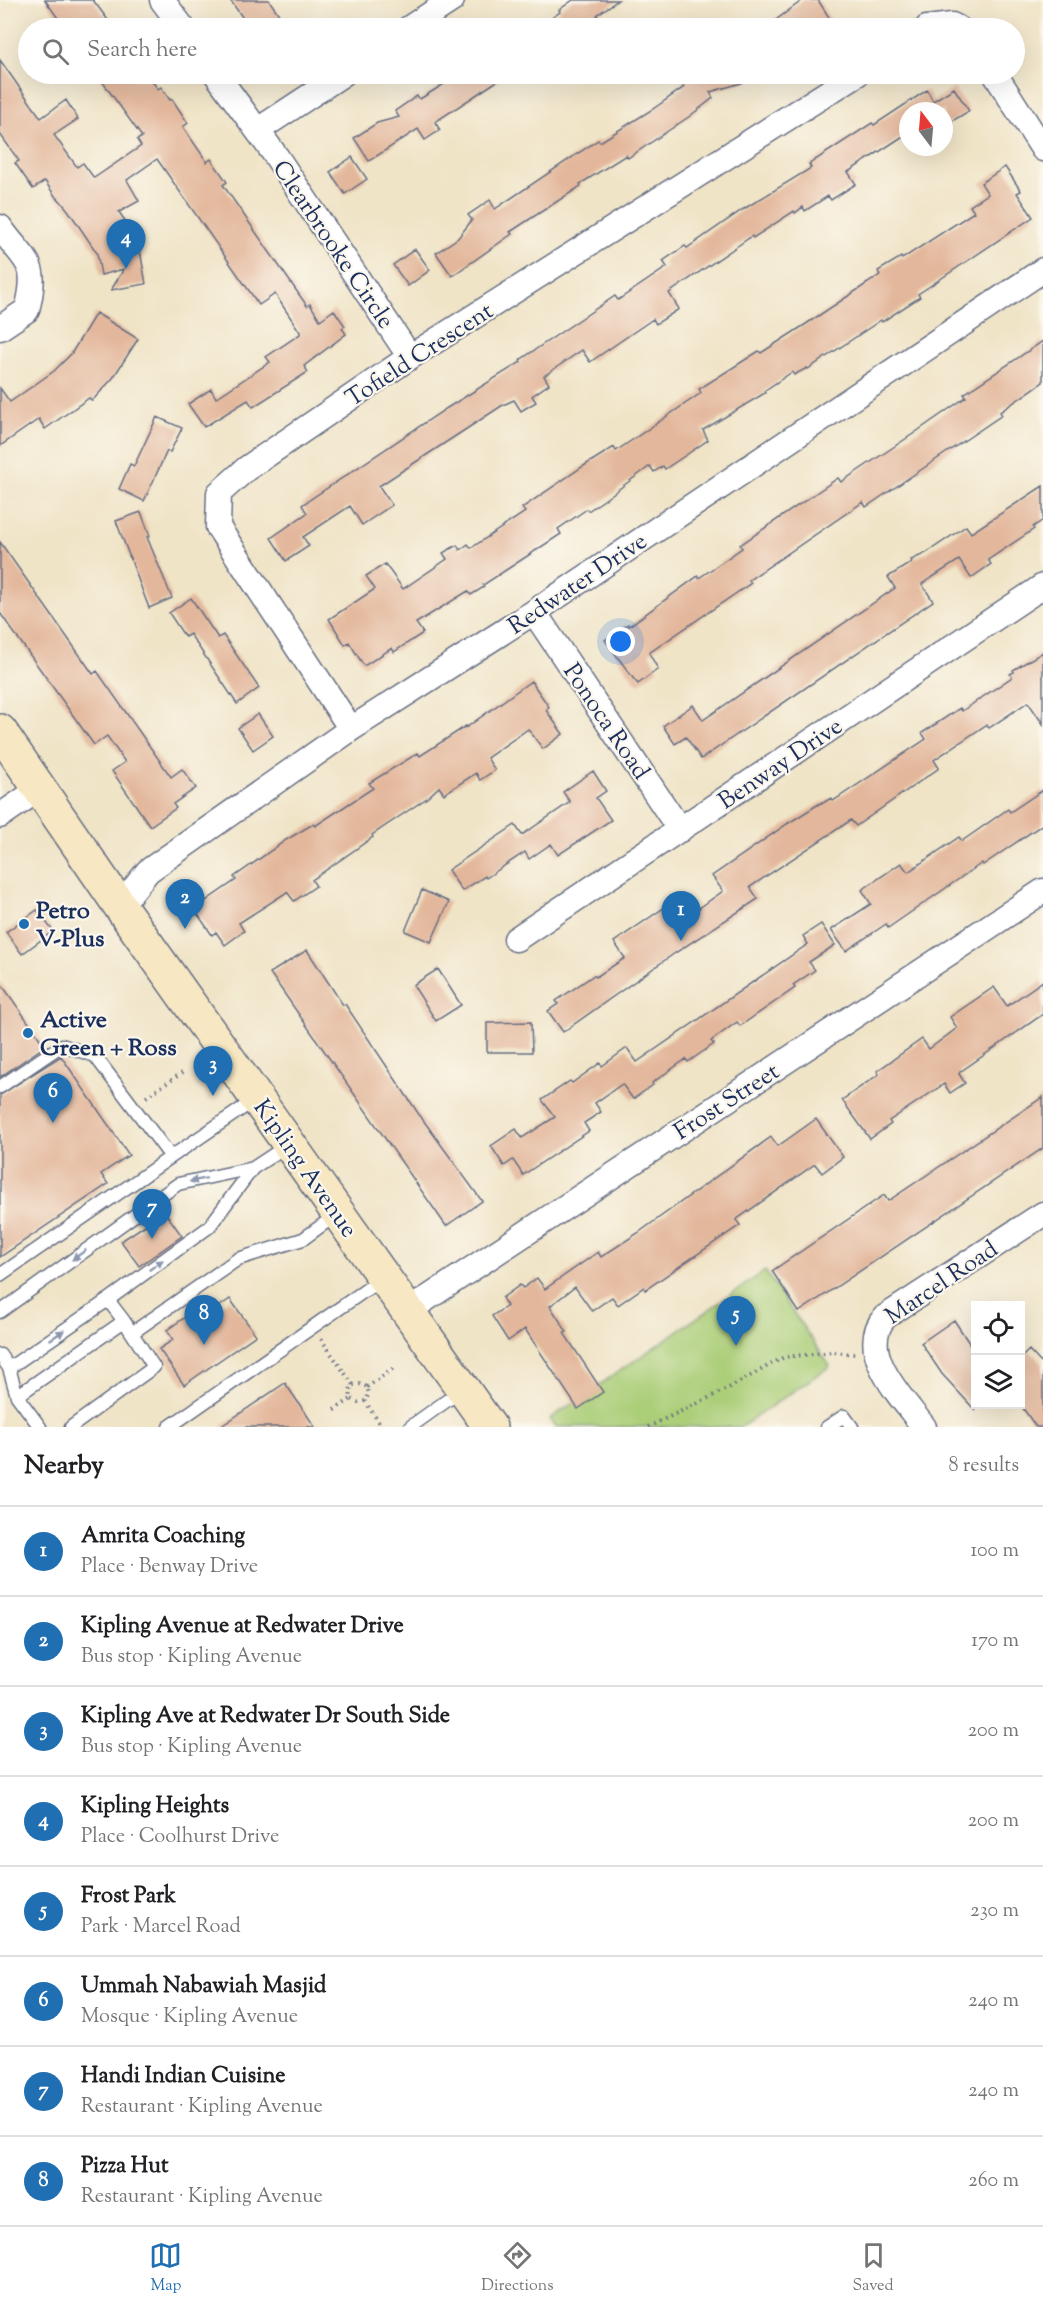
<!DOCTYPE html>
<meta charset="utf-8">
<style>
:root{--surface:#fff;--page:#f6f6f6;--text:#202124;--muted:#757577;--line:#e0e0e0;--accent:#1f6fb2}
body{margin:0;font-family:"Sorts Mill Goudy",serif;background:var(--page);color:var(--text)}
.controls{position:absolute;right:18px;bottom:18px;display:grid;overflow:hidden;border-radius:0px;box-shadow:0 6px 24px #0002}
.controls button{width:54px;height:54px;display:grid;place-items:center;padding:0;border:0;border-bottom:2px solid var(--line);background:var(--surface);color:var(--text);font:30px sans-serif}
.compass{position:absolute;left:899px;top:102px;width:54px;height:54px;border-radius:50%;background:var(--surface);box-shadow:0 6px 24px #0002;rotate:344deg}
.you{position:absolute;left:621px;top:642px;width:21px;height:21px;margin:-15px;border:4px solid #fff;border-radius:50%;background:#1a73e8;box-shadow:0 0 0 9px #1a73e833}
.badge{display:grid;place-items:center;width:39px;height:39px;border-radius:50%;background:var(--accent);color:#fff;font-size:20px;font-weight:700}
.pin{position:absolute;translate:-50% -50px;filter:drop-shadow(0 2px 3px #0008)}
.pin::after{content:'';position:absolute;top:32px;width:21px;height:18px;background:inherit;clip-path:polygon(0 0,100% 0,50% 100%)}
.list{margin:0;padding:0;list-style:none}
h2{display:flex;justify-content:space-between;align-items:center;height:78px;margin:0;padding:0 24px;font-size:26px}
h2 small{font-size:20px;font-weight:400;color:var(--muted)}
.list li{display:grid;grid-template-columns:39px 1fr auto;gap:18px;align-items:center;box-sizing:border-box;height:90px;padding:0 24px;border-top:2px solid var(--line)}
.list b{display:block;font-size:22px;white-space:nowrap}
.list p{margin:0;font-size:20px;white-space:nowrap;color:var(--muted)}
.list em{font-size:20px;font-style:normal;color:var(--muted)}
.icon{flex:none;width:33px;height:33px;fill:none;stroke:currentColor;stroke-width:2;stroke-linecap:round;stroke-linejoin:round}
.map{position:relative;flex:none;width:1043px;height:1427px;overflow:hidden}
.search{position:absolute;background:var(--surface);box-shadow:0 6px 24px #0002;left:18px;right:18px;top:18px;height:66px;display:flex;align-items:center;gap:15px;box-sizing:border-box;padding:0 21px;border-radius:33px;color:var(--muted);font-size:22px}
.sheet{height:798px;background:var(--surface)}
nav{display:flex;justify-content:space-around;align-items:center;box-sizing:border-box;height:84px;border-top:2px solid var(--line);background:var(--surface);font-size:16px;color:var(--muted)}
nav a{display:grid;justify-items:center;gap:3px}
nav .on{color:var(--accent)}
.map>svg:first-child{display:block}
.green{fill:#abce78;stroke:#637e6b;stroke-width:1.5}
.building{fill:#e3b79b}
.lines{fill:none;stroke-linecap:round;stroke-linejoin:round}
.lane-casing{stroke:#666e83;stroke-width:15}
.street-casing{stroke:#666e83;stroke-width:27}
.secondary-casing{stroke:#666e83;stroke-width:36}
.path{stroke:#666e83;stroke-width:4;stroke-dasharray:1.5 4.5;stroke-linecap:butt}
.lane{stroke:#fff;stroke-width:12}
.street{stroke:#fff;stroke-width:24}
.secondary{stroke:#f7e8c3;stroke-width:33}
.oneway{fill:#8d97ae}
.poi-dot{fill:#1f6fb2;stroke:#fbf7ec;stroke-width:2}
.labels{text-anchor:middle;stroke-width:4.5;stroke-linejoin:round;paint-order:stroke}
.street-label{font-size:24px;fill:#1b2f5e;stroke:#fbf7ec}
.poi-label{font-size:24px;font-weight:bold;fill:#1b2f5e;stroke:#fbf7ec;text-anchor:start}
</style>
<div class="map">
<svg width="1043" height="1427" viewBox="0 0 1043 1427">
<rect width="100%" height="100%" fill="#fbf7ec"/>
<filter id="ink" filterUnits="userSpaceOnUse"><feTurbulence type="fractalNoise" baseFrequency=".0167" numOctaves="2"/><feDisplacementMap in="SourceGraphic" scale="12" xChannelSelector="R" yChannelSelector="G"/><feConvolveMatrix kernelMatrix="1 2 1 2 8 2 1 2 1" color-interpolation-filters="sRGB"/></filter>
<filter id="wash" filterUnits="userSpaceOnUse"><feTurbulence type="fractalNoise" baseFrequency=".008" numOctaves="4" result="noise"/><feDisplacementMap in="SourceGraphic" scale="24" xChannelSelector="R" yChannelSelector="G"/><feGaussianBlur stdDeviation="1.35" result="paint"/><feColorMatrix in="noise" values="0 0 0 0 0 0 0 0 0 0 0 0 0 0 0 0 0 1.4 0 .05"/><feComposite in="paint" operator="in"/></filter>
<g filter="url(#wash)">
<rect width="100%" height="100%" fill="#f0e4c7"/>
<!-- green -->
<path class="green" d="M765 1271 830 1366 741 1427H556L550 1419Z"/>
<g id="blocks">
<!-- building -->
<path class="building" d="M45 0H93L114 28H65Z
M230 0H269L288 28H250Z
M573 0H618L597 15 599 19 585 28H537L560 12 559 10Z
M803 0H818L832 22 822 28H765Z
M0 60 41 118 66 100 78 119 54 135 77 167 83 163 94 178 141 146 137 140 142 137 97 74H147L158 89 161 87 170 100 172 99 188 123 183 127 207 162 211 159 227 182 223 185 307 306 310 304 320 320 334 310 345 326 342 328 346 334 304 366 308 372 253 407 248 400 204 427 188 404 211 389 216 398 270 362 266 357 300 334V332L275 294 259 305 157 159 127 180 139 201 119 212 138 239 146 284 111 290 124 269 101 275 97 253 68 210 58 198 57 199 45 181 33 189 15 163 19 161 0 134Z
M460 74H508L435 122 440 130 425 140 418 129 369 161 354 138 377 123 399 117 395 111 417 96 420 99Z
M695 74H758L759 78 710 92 713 98 690 116 628 158 626 155 580 184 581 186 510 232 512 234 452 276 436 253 458 238 472 220 468 215 490 200 495 209 598 140 600 142 653 109 684 87 681 83Z
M954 88 969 111 944 126V111H908V133L848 172 856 184 831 200 828 196 805 211 803 207 795 213 794 211 753 238 752 236 669 293 679 309 656 324 653 319 590 362 582 350 544 376 549 384 532 396 536 402 521 411 514 400 503 405 379 486 392 505 362 525 350 506 303 537 309 546 286 561 271 538 307 513 302 505 447 408 521 362 520 360 582 318 615 296 618 300 667 267 663 261 685 246 687 248 742 210 811 168 809 164 872 123 874 125 927 90 933 101Z
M352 157 367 179 345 194 330 172Z
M1005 167 1021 191 1017 193 1033 217 924 290 918 294 920 297 882 322 881 320 808 369 807 368 794 375 792 372 764 391 765 393 703 430 708 440 686 455 665 469 663 466 654 472 650 466 604 500 588 511 587 509 558 529 561 534 483 585 484 587 471 595 468 591 416 623 423 633 394 652 392 648 364 666 349 642 345 645 329 619 375 589 366 576 385 564 403 589 447 559 443 553 457 545 460 550 468 544 471 548 525 512 522 508 582 467 614 447 616 451 701 393 699 389 759 351 761 353 806 324 880 275 878 271 901 257 902 259 974 212 970 206 988 194 981 183Z
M415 249 430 270 408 286 393 265Z
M96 313 138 339 113 378 92 401 89 398 45 429 39 419 0 446V388L10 402 54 371 71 354Z
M1043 341V382L1000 412 1002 415 937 459 866 507 863 502 749 580 751 583 649 653 658 669 638 684 633 678 605 640 628 624 629 626 698 576 699 578 742 548 740 545 838 478 841 482 913 434 966 397 964 394Z
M157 417 182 428 170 452 167 451 144 501 119 489 130 464 134 466Z
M1043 486V520L1033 527 1034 529 988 560 991 564 971 578 959 560 922 584 933 601 701 759 686 737 675 744 663 726 693 705 703 720 895 588 888 577 912 562 911 560 926 553 966 526 971 533Z
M141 512 150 536 147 537 172 598 149 608 116 521Z
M0 542 93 674 97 671 171 777 182 769 196 788 173 804 176 808 150 826 112 771 125 762 107 736 94 745 0 613Z
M191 598 218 638 223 635 259 688 237 704 190 634 185 637 169 613Z
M1043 652V724L1028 702 989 728 986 725 934 760 939 768 856 826 851 820 750 887 758 899 675 953 563 1032 548 1011 558 1004 556 1001 594 975 596 977 625 958 614 942 671 903 682 920 723 891 712 876 787 824 822 802 823 803 831 798 833 801 926 739 922 733 960 708 962 711 1012 677 1010 674 1014 672 1013 670Z
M531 681 549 707 546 710 563 734 543 749 528 729 487 758 495 770 480 780 476 773 444 794 439 787 427 798 372 835 373 837 312 880 316 886 294 901 287 892 239 923 244 931 225 945 216 932 212 935 194 909 236 880 234 877 286 840 313 824 315 826 373 788 369 783 418 753 420 756 466 726 467 727Z
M258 714 273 736 253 750 238 728Z
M593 771 606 791 596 798 611 820 558 855 551 844 529 859 525 852 486 878 485 876 462 891 448 870 515 825 522 835 570 802 563 792Z
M1043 790V824L983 865 982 863 888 928 886 924 846 951 831 930 871 904 862 890 901 863 908 872 959 837 962 841 1008 809 1010 812Z
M422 890 449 902 431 942 405 931Z
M37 910 53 931 22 954 6 932Z
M821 924 835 945 809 962 815 970 793 985 795 988 740 1026 737 1022 711 1041 714 1044 688 1062 686 1059 652 1083 653 1085 633 1099 622 1084 595 1103 601 1112 584 1123 589 1131 523 1175 513 1160 504 1166 491 1146 516 1129 522 1138 555 1117 542 1100 570 1081 572 1083 600 1063 602 1066 627 1048 637 1062 808 944 803 936Z
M307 950 343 1005 345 1004 418 1113 482 1201 446 1226 270 973Z
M438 969 461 1005 436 1021 413 985Z
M1043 981V1014L960 1072 959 1074 965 1083 950 1093 944 1084 889 1121 891 1124 870 1139 842 1100 879 1074 877 1071 922 1039 929 1049 957 1028 950 1017 994 987 1007 1006Z
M0 982 45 1046 0 1077Z
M531 1022 532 1052H487V1023Z
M61 1056 129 1155 101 1174 108 1184 0 1257V1095Z
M1043 1097V1148L799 1312 772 1271 884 1195 888 1201Z
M816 1119 843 1157 822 1173 815 1164 736 1220 740 1225 645 1290 644 1287 618 1305 612 1297 592 1311 575 1287 550 1306 567 1332 564 1333 603 1392 578 1409 525 1329 508 1341 492 1316 507 1306 502 1298 520 1285 523 1288 537 1278 545 1289 598 1252 601 1257 638 1233 771 1137 778 1146Z
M165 1212 182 1236 139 1266 121 1241Z
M230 1299 256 1335 184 1385 159 1349 173 1340 167 1330 198 1308 204 1317Z
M954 1320 975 1352V1410L942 1374 921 1343Z
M1029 1350 1043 1365V1427H1036L1020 1404V1359Z
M285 1383 315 1427H220Z"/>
</g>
</g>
<g filter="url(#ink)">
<use href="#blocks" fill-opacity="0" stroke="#666e83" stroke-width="1.5"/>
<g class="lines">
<!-- lane casing -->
<g class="lane-casing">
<path id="lane" d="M0 1087 62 1045 95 1056 171 1157 256 1099
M253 1168 288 1145
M0 1275 171 1157
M0 1312 178 1184 253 1168 209 1227 108 1300 9 1368
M132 1333 238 1259 303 1239 336 1215
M0 1355 9 1368 17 1396 40 1427
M17 1396 124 1321 108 1300
M71 1427 154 1367 124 1321
M169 1427 383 1278
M410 1427 463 1389
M827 1427 844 1416 852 1427"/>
</g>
<!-- street casing -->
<g class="street-casing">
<path id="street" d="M162 0 183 28
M409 28 452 0
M927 28 952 25 958 28
M216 74 276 156 410 357
M995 74 1043 149
M258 130 343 74
M0 227C25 263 40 260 27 310L0 328
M534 612 680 830
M351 729 218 527 219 493 246 469 410 357 857 74
M0 816 39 789
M120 906 148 871 351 729 534 612 1043 270
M516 939 1043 586
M408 1311 1043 891
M924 1427C903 1399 855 1351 885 1317L1043 1214"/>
</g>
<!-- secondary casing -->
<g class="secondary-casing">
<path id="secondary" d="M0 731 120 906 490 1427"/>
</g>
<!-- path -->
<path class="path" d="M146 1097 185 1071
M321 1339 353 1385 350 1390 351 1399 358 1402 365 1401 369 1394 367 1387 361 1384 353 1385
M367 1387 394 1368
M365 1401 382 1427
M334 1410 351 1399
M648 1427 727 1389 784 1357 833 1352 855 1354"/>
<!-- lane -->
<use href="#lane" class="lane"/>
<!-- street -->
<use href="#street" class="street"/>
<!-- secondary -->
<use href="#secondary" class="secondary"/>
</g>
<!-- one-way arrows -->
<defs><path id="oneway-solid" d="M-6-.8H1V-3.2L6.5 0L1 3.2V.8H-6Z" transform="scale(1.5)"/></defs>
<g class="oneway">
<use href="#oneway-solid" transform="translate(198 1180) rotate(168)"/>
<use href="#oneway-solid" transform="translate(79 1255) rotate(144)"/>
<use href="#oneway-solid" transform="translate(156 1265) rotate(-36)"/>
<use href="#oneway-solid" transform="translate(57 1335) rotate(-34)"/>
</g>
</g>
<!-- markers -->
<g class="poi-dot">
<circle cx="24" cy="924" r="6"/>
<circle cx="28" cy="1033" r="6"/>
</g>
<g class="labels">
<!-- street labels -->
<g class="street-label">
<text transform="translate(334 244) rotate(56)" y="8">Clearbrooke Circle</text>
<text transform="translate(419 354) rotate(-33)" y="8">Tofield Crescent</text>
<text transform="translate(577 583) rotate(-34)" y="8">Redwater Drive</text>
<text transform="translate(607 721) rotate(56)" y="8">Ponoca Road</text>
<text transform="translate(780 763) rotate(-34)" y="8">Benway Drive</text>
<text transform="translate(726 1101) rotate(-33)" y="8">Frost Street</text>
<text transform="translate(306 1168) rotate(55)" y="8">Kipling Avenue</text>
<text transform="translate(941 1282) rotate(-34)" y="8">Marcel Road</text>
</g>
<!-- poi labels -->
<g class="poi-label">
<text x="36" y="918">Petro<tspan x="36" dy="28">V-Plus</tspan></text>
<text x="40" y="1027">Active<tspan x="40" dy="28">Green + Ross</tspan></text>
</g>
</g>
</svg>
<div class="controls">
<button><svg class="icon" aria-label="locate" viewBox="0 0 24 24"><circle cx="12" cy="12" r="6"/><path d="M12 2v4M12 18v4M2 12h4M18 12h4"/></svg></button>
<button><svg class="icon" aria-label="layers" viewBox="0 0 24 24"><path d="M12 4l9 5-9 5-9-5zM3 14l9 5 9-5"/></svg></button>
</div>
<svg class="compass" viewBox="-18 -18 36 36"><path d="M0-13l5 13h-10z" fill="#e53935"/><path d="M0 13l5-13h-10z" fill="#757577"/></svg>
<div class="you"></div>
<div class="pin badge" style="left:681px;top:941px">1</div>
<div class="pin badge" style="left:185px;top:929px">2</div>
<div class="pin badge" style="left:213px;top:1096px">3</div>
<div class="pin badge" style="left:126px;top:269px">4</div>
<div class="pin badge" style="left:736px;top:1346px">5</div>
<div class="pin badge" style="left:53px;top:1123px">6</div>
<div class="pin badge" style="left:152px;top:1239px">7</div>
<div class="pin badge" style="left:204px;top:1345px">8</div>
<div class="search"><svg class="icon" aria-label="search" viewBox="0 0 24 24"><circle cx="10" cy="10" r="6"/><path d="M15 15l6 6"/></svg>Search here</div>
</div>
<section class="sheet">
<h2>Nearby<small>8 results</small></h2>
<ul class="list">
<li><span class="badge">1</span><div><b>Amrita Coaching</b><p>Place · Benway Drive</p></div><em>100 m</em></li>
<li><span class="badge">2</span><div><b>Kipling Avenue at Redwater Drive</b><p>Bus stop · Kipling Avenue</p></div><em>170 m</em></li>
<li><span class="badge">3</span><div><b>Kipling Ave at Redwater Dr South Side</b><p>Bus stop · Kipling Avenue</p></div><em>200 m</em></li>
<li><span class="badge">4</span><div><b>Kipling Heights</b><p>Place · Coolhurst Drive</p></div><em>200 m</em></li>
<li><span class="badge">5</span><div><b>Frost Park</b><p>Park · Marcel Road</p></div><em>230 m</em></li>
<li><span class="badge">6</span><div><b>Ummah Nabawiah Masjid</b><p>Mosque · Kipling Avenue</p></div><em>240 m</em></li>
<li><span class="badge">7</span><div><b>Handi Indian Cuisine</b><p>Restaurant · Kipling Avenue</p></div><em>240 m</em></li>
<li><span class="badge">8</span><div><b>Pizza Hut</b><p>Restaurant · Kipling Avenue</p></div><em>260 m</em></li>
</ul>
</section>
<nav>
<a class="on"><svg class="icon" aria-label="map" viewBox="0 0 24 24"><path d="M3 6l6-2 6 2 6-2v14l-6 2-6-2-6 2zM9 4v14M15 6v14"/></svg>Map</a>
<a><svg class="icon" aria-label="directions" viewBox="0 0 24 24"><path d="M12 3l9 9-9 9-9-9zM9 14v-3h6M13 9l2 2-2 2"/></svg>Directions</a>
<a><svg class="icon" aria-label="saved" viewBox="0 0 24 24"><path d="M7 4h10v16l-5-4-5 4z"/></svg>Saved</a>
</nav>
